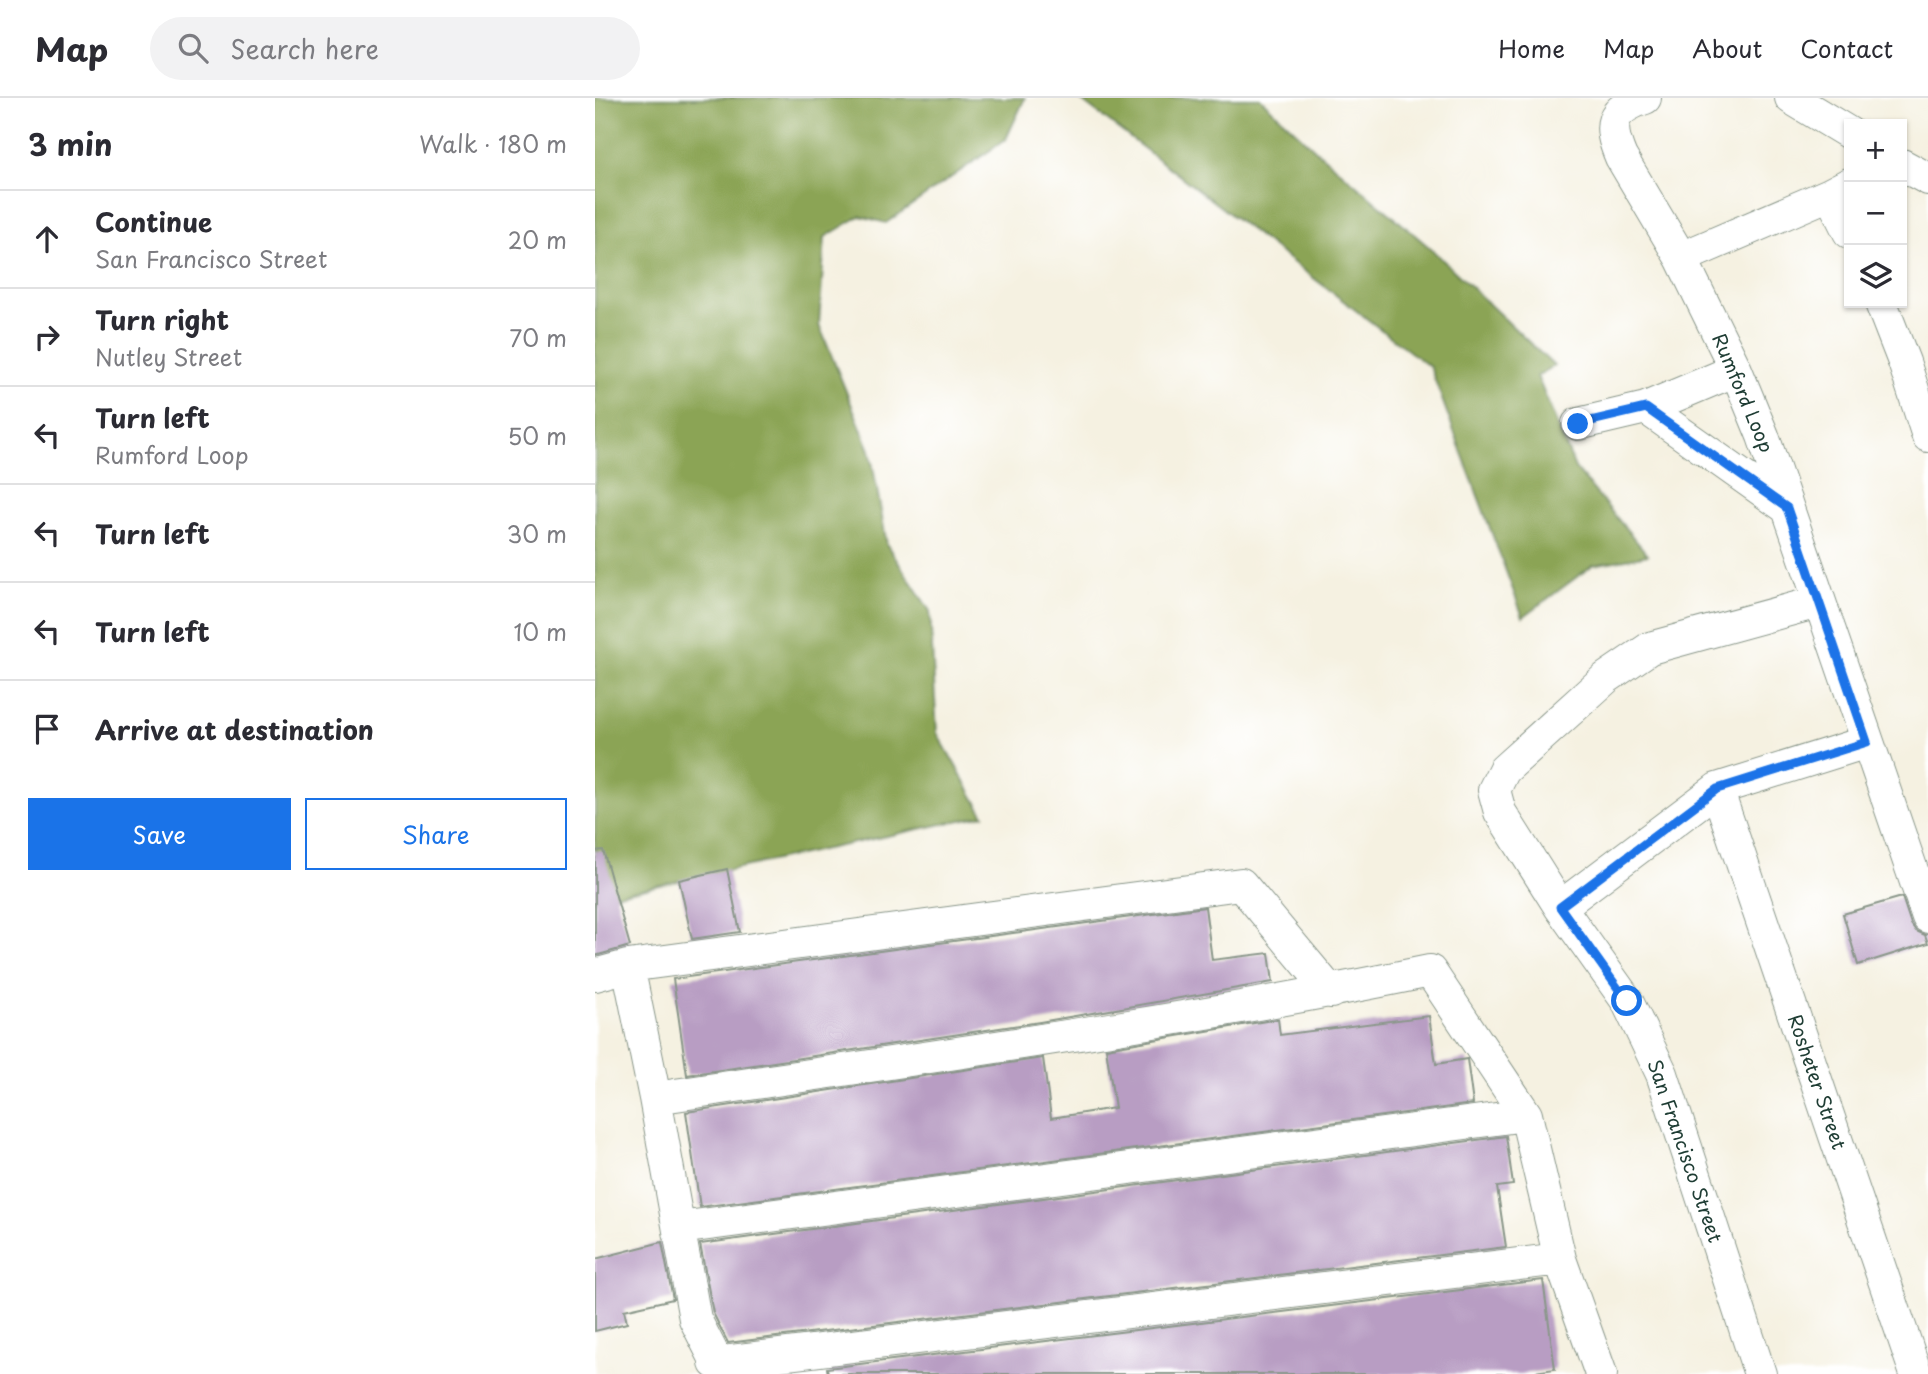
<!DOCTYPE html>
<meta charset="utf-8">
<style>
:root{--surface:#fff;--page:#f2f2f3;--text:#2b2b33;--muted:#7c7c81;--line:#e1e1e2;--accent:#1a73e8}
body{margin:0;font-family:"Playpen Sans",sans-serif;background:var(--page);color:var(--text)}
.controls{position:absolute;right:21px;top:21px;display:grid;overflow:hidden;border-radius:0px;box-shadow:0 2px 5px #0004}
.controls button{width:63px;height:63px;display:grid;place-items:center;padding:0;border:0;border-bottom:2px solid var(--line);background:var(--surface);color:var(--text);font:35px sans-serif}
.stop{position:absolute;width:21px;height:21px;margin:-16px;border:5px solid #1a73e8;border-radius:50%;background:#fff}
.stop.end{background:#1a73e8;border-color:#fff;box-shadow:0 2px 7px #0008}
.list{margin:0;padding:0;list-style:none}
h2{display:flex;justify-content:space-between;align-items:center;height:91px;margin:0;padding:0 28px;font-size:30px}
h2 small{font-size:23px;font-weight:400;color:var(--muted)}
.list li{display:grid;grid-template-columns:46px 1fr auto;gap:21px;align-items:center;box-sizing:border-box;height:98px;padding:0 28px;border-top:2px solid var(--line)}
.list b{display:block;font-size:26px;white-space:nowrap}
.list p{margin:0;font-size:23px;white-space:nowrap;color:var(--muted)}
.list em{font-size:23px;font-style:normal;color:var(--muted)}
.actions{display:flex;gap:14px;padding:21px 28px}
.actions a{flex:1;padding:16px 0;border:2px solid var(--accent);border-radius:0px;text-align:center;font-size:24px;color:var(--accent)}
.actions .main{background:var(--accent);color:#fff}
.icon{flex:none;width:38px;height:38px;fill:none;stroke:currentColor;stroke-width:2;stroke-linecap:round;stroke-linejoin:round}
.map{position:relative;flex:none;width:1333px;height:1276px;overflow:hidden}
header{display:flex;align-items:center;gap:42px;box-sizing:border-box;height:98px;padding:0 35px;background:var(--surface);border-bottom:2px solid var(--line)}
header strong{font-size:33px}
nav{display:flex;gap:38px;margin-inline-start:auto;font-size:24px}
.search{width:490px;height:63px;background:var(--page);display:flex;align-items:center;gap:18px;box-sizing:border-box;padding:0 24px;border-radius:38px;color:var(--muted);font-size:26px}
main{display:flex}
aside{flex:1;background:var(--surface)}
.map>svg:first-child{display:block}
.forest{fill:#8ba455;stroke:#557044;stroke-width:2}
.building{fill:#b89dc3}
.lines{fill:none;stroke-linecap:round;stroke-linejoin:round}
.street-casing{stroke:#8a978a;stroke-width:34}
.street{stroke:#fff;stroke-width:32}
.route{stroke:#1a73e8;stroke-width:9}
.labels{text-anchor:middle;stroke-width:7;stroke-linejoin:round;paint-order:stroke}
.street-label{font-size:19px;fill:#1f3d34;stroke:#fff}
</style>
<header>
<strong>Map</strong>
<div class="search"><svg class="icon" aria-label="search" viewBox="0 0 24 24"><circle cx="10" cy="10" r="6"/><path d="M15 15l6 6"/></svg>Search here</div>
<nav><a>Home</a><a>Map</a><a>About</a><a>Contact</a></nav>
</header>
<main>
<aside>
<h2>3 min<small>Walk · 180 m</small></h2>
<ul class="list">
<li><svg class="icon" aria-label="ahead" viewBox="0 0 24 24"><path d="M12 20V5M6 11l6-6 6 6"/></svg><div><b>Continue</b><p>San Francisco Street</p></div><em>20 m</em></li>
<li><svg class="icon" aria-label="right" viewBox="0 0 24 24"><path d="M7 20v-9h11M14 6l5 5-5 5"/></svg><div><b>Turn right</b><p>Nutley Street</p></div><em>70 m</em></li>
<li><svg class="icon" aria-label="left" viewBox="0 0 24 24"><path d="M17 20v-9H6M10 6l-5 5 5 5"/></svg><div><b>Turn left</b><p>Rumford Loop</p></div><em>50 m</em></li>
<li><svg class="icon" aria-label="left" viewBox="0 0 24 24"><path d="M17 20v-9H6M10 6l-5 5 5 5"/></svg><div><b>Turn left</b></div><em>30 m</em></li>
<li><svg class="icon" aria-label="left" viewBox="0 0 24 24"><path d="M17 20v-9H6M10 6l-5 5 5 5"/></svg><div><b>Turn left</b></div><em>10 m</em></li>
<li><svg class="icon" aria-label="arrive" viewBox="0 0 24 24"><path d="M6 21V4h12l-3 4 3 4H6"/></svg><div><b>Arrive at destination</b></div></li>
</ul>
<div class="actions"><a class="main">Save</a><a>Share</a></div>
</aside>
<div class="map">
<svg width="1333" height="1276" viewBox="0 0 1333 1276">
<rect width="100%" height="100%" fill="#fff"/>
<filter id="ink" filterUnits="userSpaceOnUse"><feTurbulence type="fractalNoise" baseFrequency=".0143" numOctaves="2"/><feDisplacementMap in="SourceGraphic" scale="14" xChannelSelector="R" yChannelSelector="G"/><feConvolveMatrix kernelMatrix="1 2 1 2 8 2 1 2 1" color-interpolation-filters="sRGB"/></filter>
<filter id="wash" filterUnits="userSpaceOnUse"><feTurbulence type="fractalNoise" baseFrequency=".00686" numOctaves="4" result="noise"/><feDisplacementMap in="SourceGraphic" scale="28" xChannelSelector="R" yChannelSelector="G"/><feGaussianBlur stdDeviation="1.57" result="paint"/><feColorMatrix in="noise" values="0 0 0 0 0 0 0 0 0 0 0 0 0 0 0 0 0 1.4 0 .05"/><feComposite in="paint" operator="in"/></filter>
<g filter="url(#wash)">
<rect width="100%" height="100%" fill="#f5f1e1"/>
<!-- forest -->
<path class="forest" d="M0 0H430L411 41 291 125 265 118 230 139 224 227 275 352 292 447 335 513 342 635 389 717 0 801Z
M483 0H665L724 55 834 149 959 268 942 278 980 370 1053 457 998 467 928 519 835 269Z"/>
<g id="blocks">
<!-- building -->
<path class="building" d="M8 752 35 848 0 858V753Z
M132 771 145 834 97 841 84 782Z
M1307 799 1316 826 1321 833 1330 837 1333 845 1263 867 1248 816Z
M610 809 617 862 674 855 678 884 445 924 92 977 78 881Z
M834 918 841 966 872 961 878 1006 105 1109 91 1014 448 960 456 1020 520 1010 511 950 683 921 685 937Z
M911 1038 918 1087 902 1089 911 1149 133 1245 118 1215 105 1146Z
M67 1144 78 1201 29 1212 32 1225 0 1233V1161Z
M948 1182 960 1271 926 1276H233L232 1270Z"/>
</g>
</g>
<g filter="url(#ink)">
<use href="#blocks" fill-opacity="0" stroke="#8a978a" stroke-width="2"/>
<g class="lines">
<!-- street casing -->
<g class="street-casing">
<path id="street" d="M1050 0C1015 12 1012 26 1026 59L1086 160 1141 272 1168 338 1333 819
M1196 0 1254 35
M1307 67 1333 81
M1235 96 1254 134
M1086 160 1235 96 1254 86
M1286 205 1309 264 1333 338
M1051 310 1192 410
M983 326 1051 310 1141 272
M1122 691 1321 1276
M965 809 1122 691 1272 644
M33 868 60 1000 100 1221 128 1276
M0 877 33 868 646 786 736 894
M60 1000C319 961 578 926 835 873L931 1017 965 1161 1006 1276
M84 1130 931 1017
M120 1265 965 1161
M1165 1276 1067 976 1032 903 965 809 905 714 899 692 909 672 1011 580 1055 550 1223 504"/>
</g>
<!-- street -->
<use href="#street" class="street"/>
</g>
</g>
<g class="lines" filter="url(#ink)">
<!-- route -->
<path class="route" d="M983 326 1051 310 1192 410 1272 644 1122 691 965 809 1032 903"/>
</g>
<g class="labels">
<!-- street labels -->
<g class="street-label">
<text transform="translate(1148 295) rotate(67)" y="7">Rumford Loop</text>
<text transform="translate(1222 984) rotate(71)" y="7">Rosheter Street</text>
<text transform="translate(1090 1053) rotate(71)" y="7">San Francisco Street</text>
</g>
</g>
</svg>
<div class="controls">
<button>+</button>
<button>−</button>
<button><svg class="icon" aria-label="layers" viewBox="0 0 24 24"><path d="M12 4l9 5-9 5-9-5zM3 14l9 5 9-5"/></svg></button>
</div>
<div class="stop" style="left:1032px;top:903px"></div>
<div class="stop end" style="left:983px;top:326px"></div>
</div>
</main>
